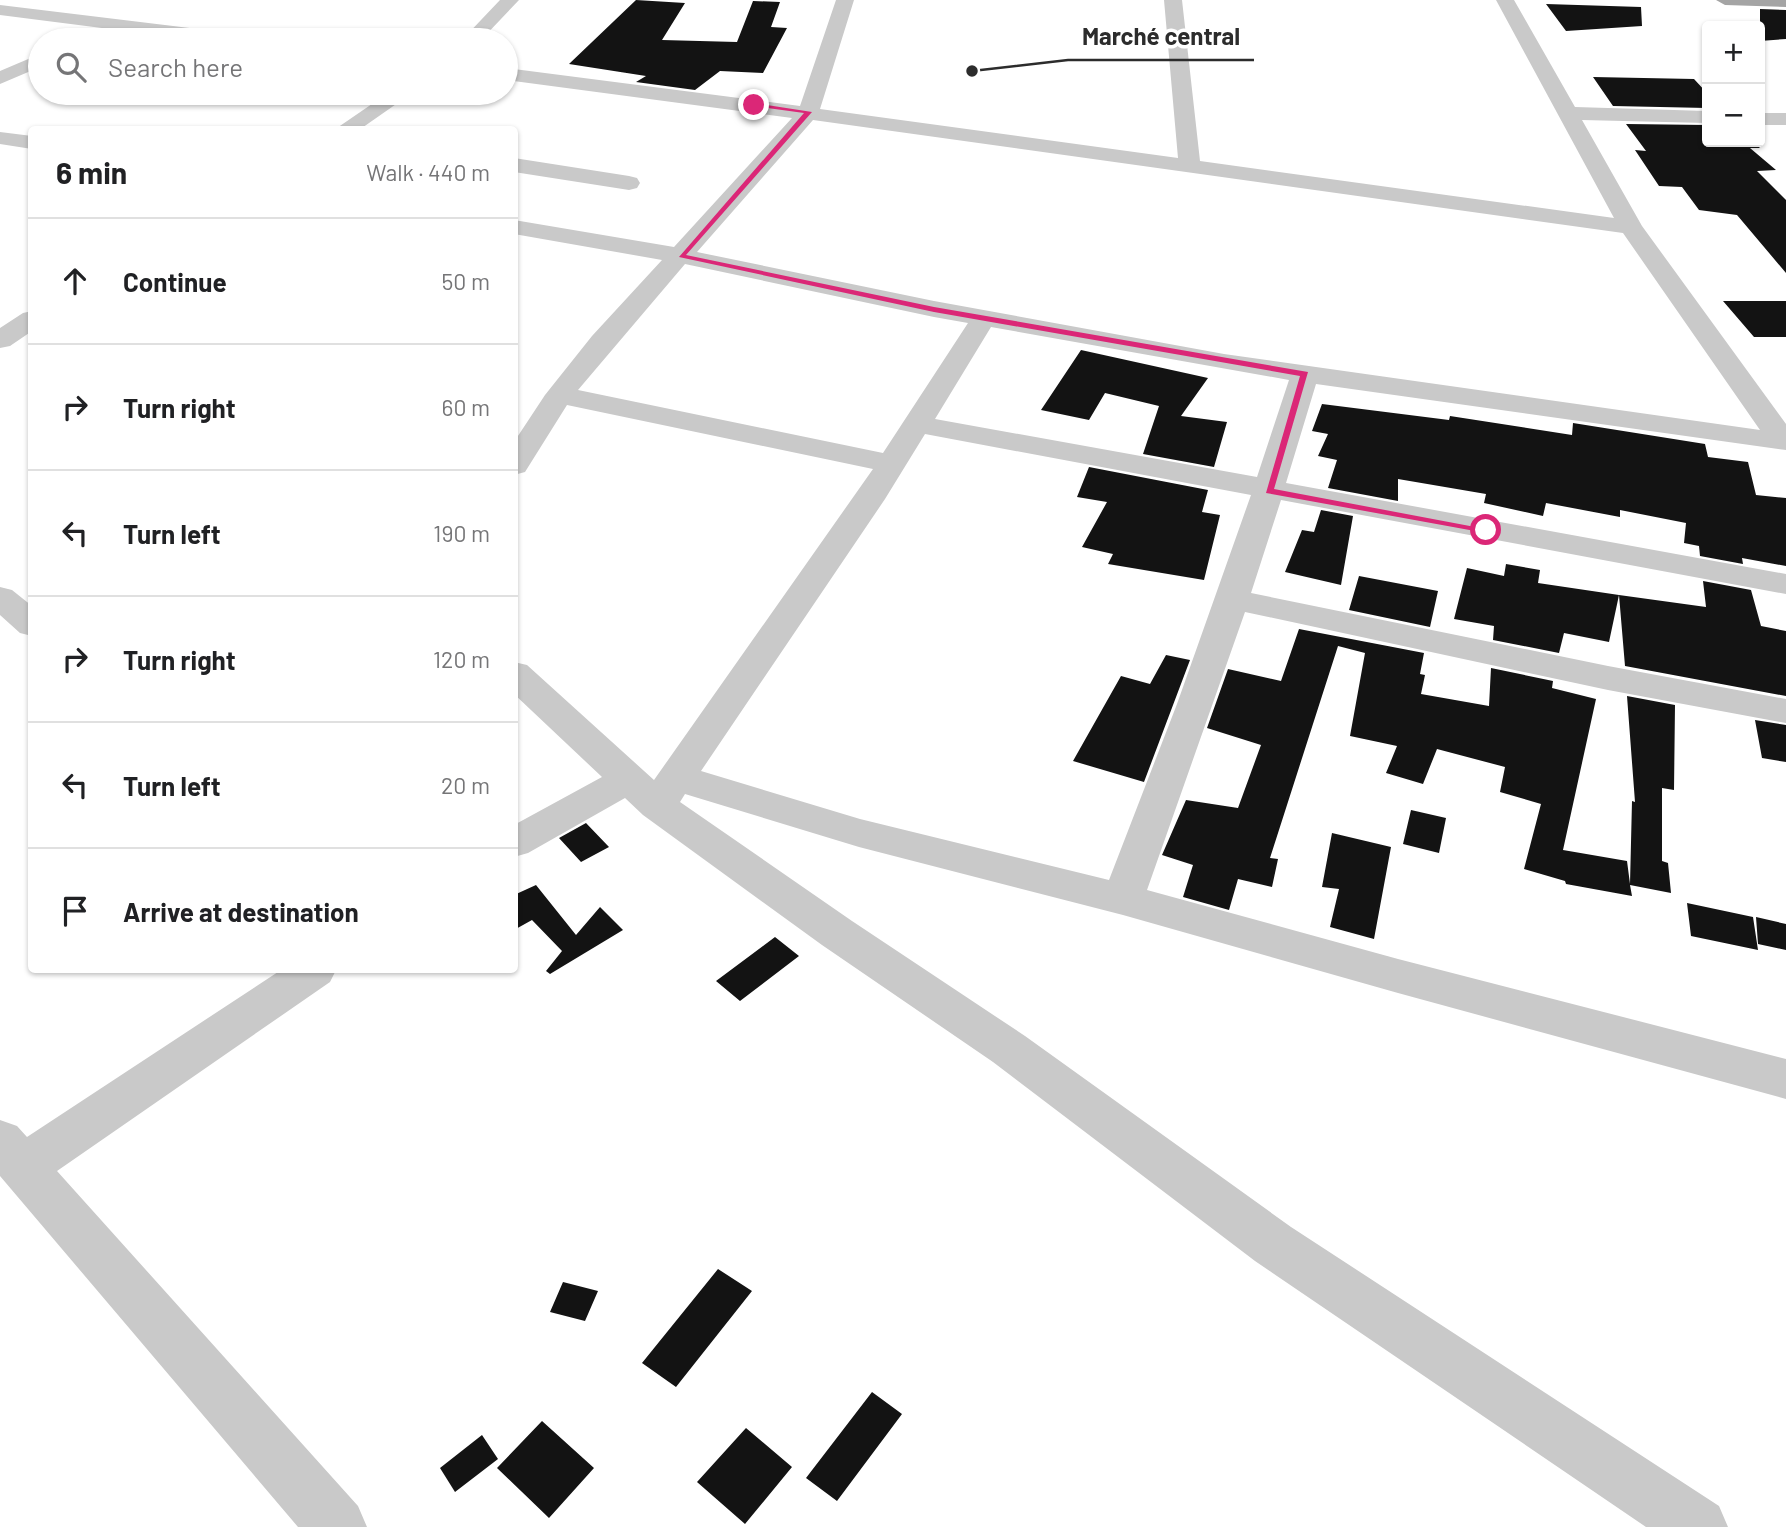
<!DOCTYPE html>
<meta charset="utf-8">
<style>
:root{--surface:#fff;--page:#f2f2f2;--text:#202124;--muted:#757577;--line:#e0e0e0}
body{margin:0;font-family:Barlow,sans-serif;background:var(--page);color:var(--text)}
.controls{position:absolute;right:21px;top:21px;display:grid;overflow:hidden;border-radius:7px;box-shadow:0 2px 5px #0004}
.controls button{width:63px;height:63px;display:grid;place-items:center;padding:0;border:0;border-bottom:2px solid var(--line);background:var(--surface);color:var(--text);font:35px sans-serif}
.stop{position:absolute;width:21px;height:21px;margin:-16px;border:5px solid #db2777;border-radius:50%;background:#fff}
.stop.end{background:#db2777;border-color:#fff;box-shadow:0 2px 7px #0008}
.list{margin:0;padding:0;list-style:none}
h2{display:flex;justify-content:space-between;align-items:center;height:91px;margin:0;padding:0 28px;font-size:30px}
h2 small{font-size:23px;font-weight:400;color:var(--muted)}
.list li{display:grid;grid-template-columns:46px 1fr auto;gap:21px;align-items:center;box-sizing:border-box;height:126px;padding:0 28px;border-top:2px solid var(--line)}
.list b{display:block;font-size:26px;white-space:nowrap}
.list em{font-size:23px;font-style:normal;color:var(--muted)}
.icon{flex:none;width:38px;height:38px;fill:none;stroke:currentColor;stroke-width:2;stroke-linecap:round;stroke-linejoin:round}
.map{position:relative;flex:none;width:1786px;height:1527px;overflow:hidden}
.search{position:absolute;background:var(--surface);box-shadow:0 2px 5px #0004;left:28px;top:28px;width:490px;height:77px;display:flex;align-items:center;gap:18px;box-sizing:border-box;padding:0 24px;border-radius:38px;color:var(--muted);font-size:26px}
.panel{position:absolute;background:var(--surface);box-shadow:0 2px 5px #0004;left:28px;top:126px;width:490px;height:847px;border-radius:7px}
.map>svg:first-child{display:block}
.building{fill:#131313}
.lines{fill:none;stroke-linecap:round;stroke-linejoin:round}
.minor{fill:#c9c9c9;fill-rule:evenodd}
.major{fill:#a4a4a4;fill-rule:evenodd}
.route{fill:#db2777}
.leader{fill:none;stroke:#2c2c2c;stroke-width:2.5}
.callout-dot{fill:#2c2c2c;stroke:#fff;stroke-width:2.5}
.callout-label{font-size:24px;text-anchor:middle;font-weight:bold;fill:#2c2c2c;stroke:#fff;stroke-width:7;stroke-linejoin:round;paint-order:stroke}
</style>
<div class="map">
<svg width="1786" height="1527" viewBox="0 0 1786 1527">
<rect width="100%" height="100%" fill="#fff"/>
<!-- building -->
<path class="building" d="M636 0 685 3 662 40 737 42 753 1 780 2 771 27 787 28 763 73 720 71 695 90 636 82 646 76 569 64Z
M1546 4 1641 7 1642 26 1566 31Z
M1760 9 1786 10V39L1760 41Z
M1593 77 1694 79 1707 93V108L1613 106Z
M1626 124 1707 125V142H1754L1760 148H1750L1776 170 1757 171 1786 200V273L1737 215 1699 210 1682 187 1659 186 1635 150 1646 151Z
M1723 301H1786V337H1754Z
M1081 350 1208 378 1181 416 1227 422 1214 467 1143 454 1159 406 1105 393 1089 420 1041 410Z
M1322 404 1449 420 1450 416 1572 435 1573 423 1705 444 1708 457 1748 462 1756 495 1786 498V566L1742 558 1743 564 1700 556 1699 546 1684 543 1686 523 1620 510V517L1546 503 1543 516 1484 503 1486 494 1398 479V501L1328 488 1337 460 1318 456 1328 434 1312 431Z
M1089 467 1208 490 1202 512 1220 515 1204 580 1108 564 1113 554 1082 547 1107 502 1077 497Z
M1321 510 1353 516 1341 585 1285 572 1302 530 1314 532Z
M1506 564 1540 570 1538 583 1619 595 1609 642 1564 633 1559 653 1493 640 1494 626 1454 619 1467 568 1504 576Z
M1359 576 1438 591 1430 627 1349 610Z
M1703 581 1751 590 1761 626 1786 631V696L1625 666 1619 595 1706 607Z
M1299 629 1424 653 1420 674 1425 675 1421 694 1489 706 1491 668 1553 681 1552 688 1596 699 1563 850 1627 861 1630 884 1632 801 1635 802 1627 696 1675 705 1674 790 1662 788V861L1668 863 1671 893 1630 885 1632 896 1566 884 1565 881 1524 869 1541 804 1500 792 1505 767 1437 749 1423 784 1386 773 1397 746 1350 736 1365 653 1338 646 1270 858 1278 859 1272 887 1238 879 1229 910 1183 897 1193 865 1162 855 1186 800 1238 808 1261 745 1207 728 1228 669 1281 681Z
M1166 655 1190 660 1144 782 1073 761 1121 676 1150 684Z
M1755 720 1786 725V762L1762 758Z
M1411 810 1446 818 1439 853 1403 844Z
M586 823 609 847 581 862 559 838Z
M1332 833 1391 847 1374 939 1330 927 1339 889 1322 887Z
M536 885 576 935 600 907 623 930 550 974 546 971 562 951 532 920 514 930V895Z
M1687 903 1753 917 1758 950 1691 936Z
M1756 917 1786 924V950L1758 944Z
M775 937 799 956 740 1001 716 981Z
M718 1269 752 1291 676 1387 642 1363Z
M563 1282 598 1291 585 1321 550 1312Z
M872 1392 902 1414 837 1501 806 1478Z
M542 1421 594 1468 549 1518 497 1468Z
M746 1428 792 1467 745 1524 697 1482Z
M482 1435 498 1459 455 1492 440 1468Z"/>
<g class="lines">
<!-- minor -->
<path class="minor" d="M500 0H519L481 40H462Z
M836 0H854L820 109 1178 158 1164 0H1182L1200 161 1614 218 1496 0H1514L1575 107 1707 111V123L1582 120 1642 226 1786 424V450L1316 384 1286 483 1786 574V594L1281 500 1251 593 1608 666 1786 699V723L1608 690 1245 612 1147 890 1398 959 1786 1059V1099L1398 993 1123 915 859 847 685 794 680 802 852 921 1025 1036 1291 1227 1719 1506 1728 1527H1646L1255 1261 993 1062 822 945 643 815 625 798 528 853 514 857V825L602 777 514 694V662L527 665 654 780 873 469 567 405 525 472 514 475V442L545 395 592 336 662 260 514 234V220L674 247 792 118 506 80V68L800 106ZM813 120 1623 233 1760 430 1224 354 934 301 697 252ZM685 264 934 317 968 323 883 453 578 390ZM991 327 1289 380 1257 477 935 419ZM925 434 1251 495 1177 704 1109 880 860 819 701 771 885 499Z
M0 5 239 34 248 40H196L0 15Z
M40 54V67L0 84V71Z
M388 93H412L359 130H334Z
M1760 113H1786V125H1760Z
M0 132 32 136V149L0 144Z
M514 158 629 176 637 178 640 183 637 188 629 190 514 172Z
M32 311V331L10 346 0 348V328L23 313Z
M0 587 12 590 32 606V636L20 633 0 615Z
M281 970H336L330 982 57 1171 358 1506 367 1527H298L0 1176V1120L17 1126 27 1137Z"/>
<!-- major -->
<path class="major" d="M1716 0H1786V7L1725 5Z"/>
</g>
<!-- route -->
<path class="route" d="M754 103 812 112 686 255 934 307 1308 372 1274 489 1491 530 1486 533 1266 493 1300 376 934 312 679 257 804 113 752 106Z"/>
<!-- callouts -->
<path class="leader" d="M972 71L1068 60H1254"/>
<circle class="callout-dot" cx="972" cy="71" r="7"/>
<g class="callout-label">
<text x="1161" y="45">Marché central</text>
</g>
</svg>
<div class="controls">
<button>+</button>
<button>−</button>
</div>
<div class="stop" style="left:1486px;top:530px"></div>
<div class="stop end" style="left:754px;top:105px"></div>
<div class="search"><svg class="icon" aria-label="search" viewBox="0 0 24 24"><circle cx="10" cy="10" r="6"/><path d="M15 15l6 6"/></svg>Search here</div>
<section class="panel">
<h2>6 min<small>Walk · 440 m</small></h2>
<ul class="list">
<li><svg class="icon" aria-label="ahead" viewBox="0 0 24 24"><path d="M12 20V5M6 11l6-6 6 6"/></svg><div><b>Continue</b></div><em>50 m</em></li>
<li><svg class="icon" aria-label="right" viewBox="0 0 24 24"><path d="M7 20v-9h11M14 6l5 5-5 5"/></svg><div><b>Turn right</b></div><em>60 m</em></li>
<li><svg class="icon" aria-label="left" viewBox="0 0 24 24"><path d="M17 20v-9H6M10 6l-5 5 5 5"/></svg><div><b>Turn left</b></div><em>190 m</em></li>
<li><svg class="icon" aria-label="right" viewBox="0 0 24 24"><path d="M7 20v-9h11M14 6l5 5-5 5"/></svg><div><b>Turn right</b></div><em>120 m</em></li>
<li><svg class="icon" aria-label="left" viewBox="0 0 24 24"><path d="M17 20v-9H6M10 6l-5 5 5 5"/></svg><div><b>Turn left</b></div><em>20 m</em></li>
<li><svg class="icon" aria-label="arrive" viewBox="0 0 24 24"><path d="M6 21V4h12l-3 4 3 4H6"/></svg><div><b>Arrive at destination</b></div></li>
</ul>
</section>
</div>
